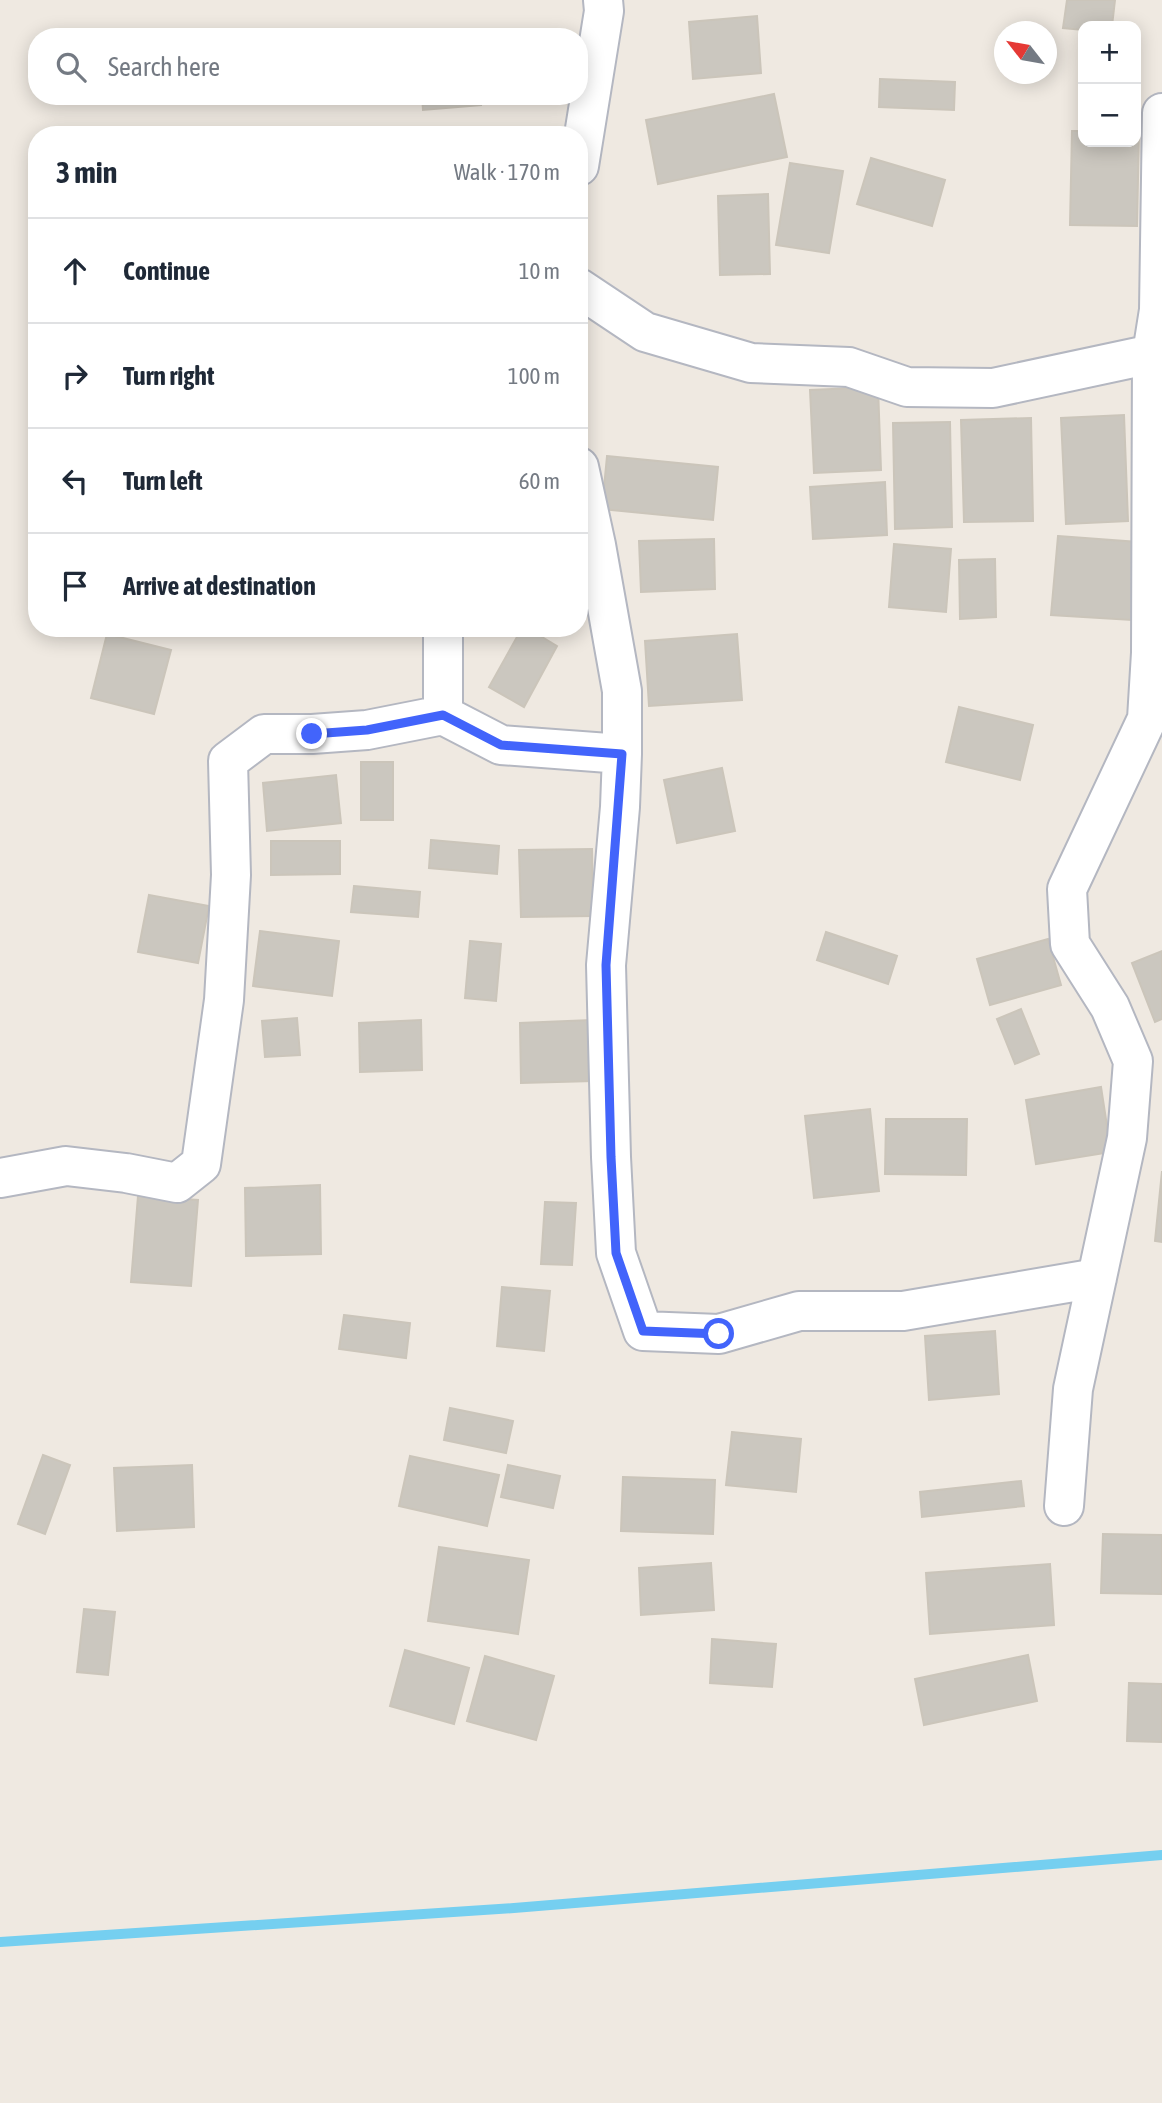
<!DOCTYPE html>
<meta charset="utf-8">
<style>
:root{--surface:#fff;--page:#f2f2f3;--text:#1f2937;--muted:#747a83;--line:#e0e1e3}
body{margin:0;font-family:"Asap Condensed",sans-serif;background:var(--page);color:var(--text)}
.controls{position:absolute;right:21px;top:21px;display:grid;overflow:hidden;border-radius:14px;box-shadow:0 4px 18px #0003}
.controls button{width:63px;height:63px;display:grid;place-items:center;padding:0;border:0;border-bottom:2px solid var(--line);background:var(--surface);color:var(--text);font:35px sans-serif}
.compass{position:absolute;left:994px;top:21px;width:63px;height:63px;border-radius:50%;background:var(--surface);box-shadow:0 4px 18px #0003;rotate:301deg}
.stop{position:absolute;width:21px;height:21px;margin:-16px;border:5px solid #4264fb;border-radius:50%;background:#fff}
.stop.end{background:#4264fb;border-color:#fff;box-shadow:0 2px 7px #0008}
.list{margin:0;padding:0;list-style:none}
h2{display:flex;justify-content:space-between;align-items:center;height:91px;margin:0;padding:0 28px;font-size:30px}
h2 small{font-size:23px;font-weight:400;color:var(--muted)}
.list li{display:grid;grid-template-columns:46px 1fr auto;gap:21px;align-items:center;box-sizing:border-box;height:105px;padding:0 28px;border-top:2px solid var(--line)}
.list b{display:block;font-size:26px;white-space:nowrap}
.list em{font-size:23px;font-style:normal;color:var(--muted)}
.icon{flex:none;width:38px;height:38px;fill:none;stroke:currentColor;stroke-width:2;stroke-linecap:round;stroke-linejoin:round}
.map{position:relative;flex:none;width:1162px;height:2103px;overflow:hidden}
.search{position:absolute;background:var(--surface);box-shadow:0 4px 18px #0003;left:28px;top:28px;width:560px;height:77px;display:flex;align-items:center;gap:18px;box-sizing:border-box;padding:0 24px;border-radius:28px;color:var(--muted);font-size:26px}
.panel{position:absolute;background:var(--surface);box-shadow:0 4px 18px #0003;left:28px;top:126px;width:560px;height:511px;border-radius:28px}
.map>svg:first-child{display:block}
.lines{fill:none;stroke-linecap:round;stroke-linejoin:round}
.stream{stroke:#75cff0;stroke-width:10}
.building{fill:#cbc7bf;stroke:#cbc5ba;stroke-width:2}
.minor-casing{stroke:#b4b7c1;stroke-width:42}
.minor{stroke:#fff;stroke-width:38}
.route{stroke:#4264fb;stroke-width:9}
</style>
<div class="map">
<svg width="1162" height="2103" viewBox="0 0 1162 2103">
<rect width="100%" height="100%" fill="#efe9e1"/>
<g class="lines">
<!-- stream -->
<path class="stream" d="M0 1942 514 1908 1162 1855"/>
</g>
<!-- building -->
<path class="building" d="M1067 0H1115L1112 26H1083V30L1063 28Z
M757 16 761 73 693 79 689 22Z
M880 79 955 82 954 110 879 107Z
M774 94 787 157 658 184 646 120Z
M422 96H480L481 105 423 110Z
M1072 131H1083V142H1136V132H1139L1137 226 1070 225Z
M871 158 945 180 932 226 857 204Z
M790 163 843 171 829 253 776 245Z
M768 194 770 274 720 275 718 196Z
M878 387 881 470 814 473 810 390Z
M1124 415 1128 521 1066 524 1061 418Z
M1031 418 1033 521 964 522 961 420Z
M950 422 952 527 895 529 893 423Z
M607 456 718 467 713 520 602 509Z
M885 482 887 535 813 539 810 487Z
M1058 536 1138 542 1132 620 1051 615Z
M714 539 715 589 641 592 639 541Z
M894 544 951 549 946 612 889 607Z
M995 559 996 617 960 619 959 560Z
M145 628H196V631L145 630Z
M522 628H527L557 646 524 707 489 687Z
M107 634 171 650 154 714 91 698Z
M737 634 742 700 649 706 645 641Z
M959 707 1033 725 1020 780 946 762Z
M361 762H393V820H361Z
M722 768 735 831 677 843 664 780Z
M336 775 341 823 267 831 263 783Z
M431 840 499 846 497 874 429 868Z
M271 841H340V874L271 875Z
M592 849 593 916 521 917 519 850Z
M354 886 420 892 418 917 351 912Z
M149 895 209 906 198 963 138 952Z
M260 931 339 941 332 996 253 986Z
M826 932 897 956 888 984 817 960Z
M1048 939 1061 985 990 1005 977 959Z
M470 941 501 944 496 1001 465 998Z
M1162 951V1019L1155 1022 1132 963Z
M1021 1009 1039 1054 1015 1064 997 1019Z
M297 1018 300 1055 265 1057 262 1021Z
M421 1020 422 1070 360 1072 359 1023Z
M591 1020 593 1081 521 1083 520 1023Z
M1101 1087 1111 1152 1036 1164 1026 1100Z
M870 1109 879 1191 814 1198 805 1116Z
M886 1119H967L966 1175 885 1174Z
M1162 1171V1242L1155 1241Z
M320 1185 321 1254 246 1256 245 1188Z
M138 1196 198 1200 191 1286 131 1282Z
M545 1202 576 1203 572 1265 541 1264Z
M502 1287 550 1291 544 1351 497 1346Z
M344 1315 410 1323 406 1358 339 1349Z
M995 1331 999 1394 929 1400 925 1336Z
M450 1408 513 1421 506 1453 444 1440Z
M732 1432 801 1439 796 1492 726 1485Z
M43 1455 70 1465 45 1534 18 1524Z
M410 1456 499 1475 487 1526 399 1506Z
M192 1465 194 1527 117 1531 114 1468Z
M508 1465 560 1476 553 1508 501 1497Z
M623 1477 715 1480 713 1534 621 1531Z
M1021 1481 1024 1506 922 1517 920 1492Z
M1103 1534 1162 1535V1594L1101 1593Z
M439 1547 529 1560 518 1634 428 1621Z
M711 1563 714 1610 641 1615 639 1568Z
M1050 1564 1054 1625 930 1634 926 1573Z
M84 1609 115 1612 108 1675 77 1672Z
M712 1639 776 1644 772 1687 710 1683Z
M405 1650 469 1668 454 1724 390 1706Z
M1028 1655 1037 1701 924 1725 915 1679Z
M485 1656 554 1676 536 1740 467 1721Z
M1129 1683 1162 1684V1742L1127 1741Z"/>
<g class="lines">
<!-- minor casing -->
<g class="minor-casing">
<path id="minor" d="M579 166 604 11 603 0
M579 288 645 332 751 363 849 367 907 387 993 388 1152 354 1162 348
M579 467 596 545 622 691V754L620 807 606 965 611 1157 616 1253 643 1331 719 1334 799 1311H903L1097 1278
M443 628V715L501 745 622 754
M0 1178 66 1166 126 1173 177 1183 201 1164 224 1000 231 875 228 761 264 734H312L367 730 443 715
M1064 1506 1073 1389 1127 1138 1133 1061 1110 1007 1070 944 1067 889 1147 719 1151 653 1152 354 1159 310 1162 113"/>
</g>
<!-- minor -->
<use href="#minor" class="minor"/>
</g>
<g class="lines">
<!-- route -->
<path class="route" d="M312 734 367 730 443 715 501 745 622 754 606 965 611 1157 616 1253 643 1331 719 1334"/>
</g>
</svg>
<div class="controls">
<button>+</button>
<button>−</button>
</div>
<svg class="compass" viewBox="-18 -18 36 36"><path d="M0-13l5 13h-10z" fill="#e53935"/><path d="M0 13l5-13h-10z" fill="#747a83"/></svg>
<div class="stop" style="left:719px;top:1334px"></div>
<div class="stop end" style="left:312px;top:734px"></div>
<div class="search"><svg class="icon" aria-label="search" viewBox="0 0 24 24"><circle cx="10" cy="10" r="6"/><path d="M15 15l6 6"/></svg>Search here</div>
<section class="panel">
<h2>3 min<small>Walk · 170 m</small></h2>
<ul class="list">
<li><svg class="icon" aria-label="ahead" viewBox="0 0 24 24"><path d="M12 20V5M6 11l6-6 6 6"/></svg><div><b>Continue</b></div><em>10 m</em></li>
<li><svg class="icon" aria-label="right" viewBox="0 0 24 24"><path d="M7 20v-9h11M14 6l5 5-5 5"/></svg><div><b>Turn right</b></div><em>100 m</em></li>
<li><svg class="icon" aria-label="left" viewBox="0 0 24 24"><path d="M17 20v-9H6M10 6l-5 5 5 5"/></svg><div><b>Turn left</b></div><em>60 m</em></li>
<li><svg class="icon" aria-label="arrive" viewBox="0 0 24 24"><path d="M6 21V4h12l-3 4 3 4H6"/></svg><div><b>Arrive at destination</b></div></li>
</ul>
</section>
</div>
